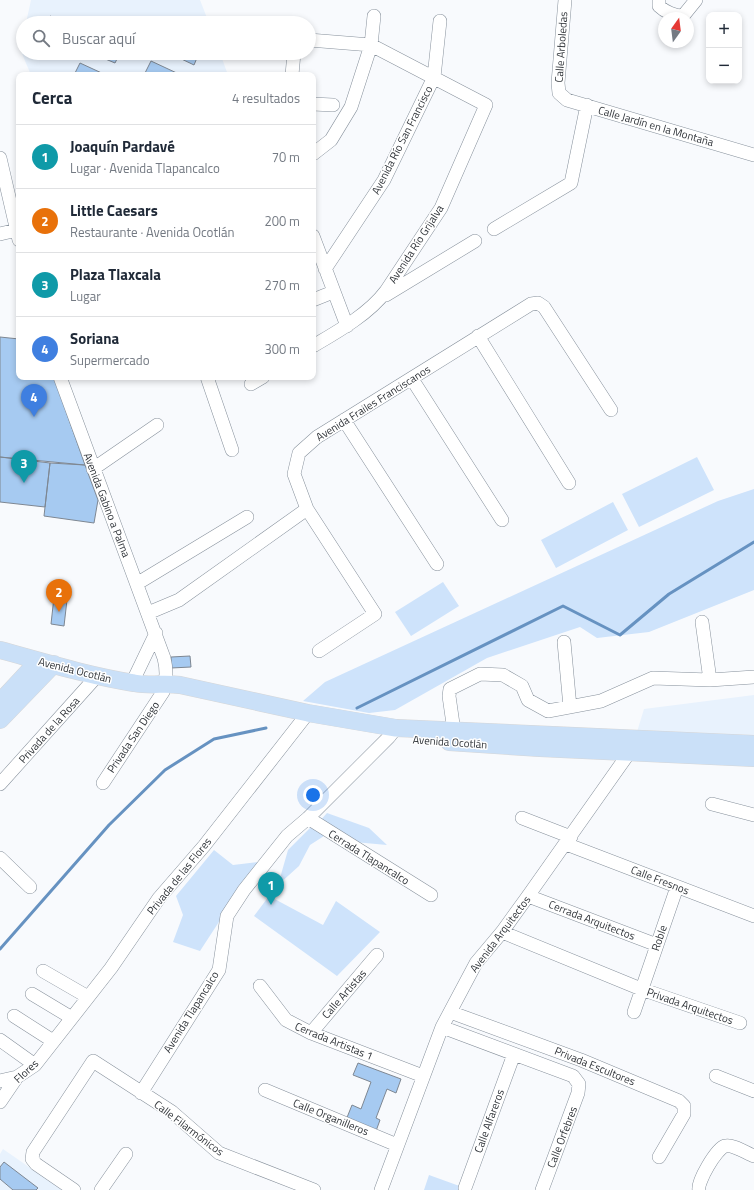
<!DOCTYPE html>
<html lang="es">
<meta charset="utf-8">
<style>
:root{--surface:#fff;--page:#f2f2f3;--text:#1f2937;--muted:#747a83;--line:#e0e1e3;--accent:#2579c7}
body{margin:0;font-family:"Titillium Web",sans-serif;background:var(--page);color:var(--text)}
.controls{position:absolute;right:12px;top:12px;display:grid;overflow:hidden;border-radius:8px;box-shadow:0 2px 6px #0003}
.controls button{width:36px;height:36px;display:grid;place-items:center;padding:0;border:0;border-bottom:1px solid var(--line);background:var(--surface);color:var(--text);font:20px sans-serif}
.compass{position:absolute;left:658px;top:12px;width:36px;height:36px;border-radius:50%;background:var(--surface);box-shadow:0 2px 6px #0003;rotate:14deg}
.you{position:absolute;left:313px;top:795px;width:14px;height:14px;margin:-10px;border:3px solid #fff;border-radius:50%;background:#1a73e8;box-shadow:0 0 0 6px #1a73e833}
.badge{display:grid;place-items:center;width:26px;height:26px;border-radius:50%;background:var(--accent);color:#fff;font-size:13px;font-weight:700}
.pin{position:absolute;translate:-50% -33px;filter:drop-shadow(0 1px 2px #0008)}
.pin::after{content:'';position:absolute;top:21px;width:14px;height:12px;background:inherit;clip-path:polygon(0 0,100% 0,50% 100%)}
.list{margin:0;padding:0;list-style:none}
h2{display:flex;justify-content:space-between;align-items:center;height:52px;margin:0;padding:0 16px;font-size:17px}
h2 small{font-size:13px;font-weight:400;color:var(--muted)}
.list li{display:grid;grid-template-columns:26px 1fr auto;gap:12px;align-items:center;box-sizing:border-box;height:64px;padding:0 16px;border-top:1px solid var(--line)}
.list b{display:block;font-size:15px;white-space:nowrap}
.list p{margin:0;font-size:13px;white-space:nowrap;color:var(--muted)}
.list em{font-size:13px;font-style:normal;color:var(--muted)}
.icon{flex:none;width:22px;height:22px;fill:none;stroke:currentColor;stroke-width:2;stroke-linecap:round;stroke-linejoin:round}
.map{position:relative;flex:none;width:754px;height:1190px;overflow:hidden}
.search{position:absolute;background:var(--surface);box-shadow:0 2px 6px #0003;left:16px;top:16px;width:300px;height:44px;display:flex;align-items:center;gap:10px;box-sizing:border-box;padding:0 14px;border-radius:22px;color:var(--muted);font-size:15px}
.panel{position:absolute;background:var(--surface);box-shadow:0 2px 6px #0003;left:16px;top:72px;width:300px;height:308px;border-radius:8px}
.map>svg:first-child{display:block}
.built{fill:#e8f2fd}
.green{fill:#cee3fb}
.lines{fill:none;stroke-linecap:round;stroke-linejoin:round}
.stream{stroke:#6692c1;stroke-width:3}
.building{fill:#a6caf1;stroke:#7e8792}
.minor-casing{stroke:#87919c;stroke-width:14}
.major-casing{stroke:#d6d6d7;stroke-width:18}
.minor{stroke:#fff;stroke-width:13}
.major{stroke:#cae0f8;stroke-width:17}
.labels{text-anchor:middle;stroke-width:3;stroke-linejoin:round;paint-order:stroke}
.street-label{font-size:11px;fill:#303439;stroke:#fff}
</style>
<div class="map">
<svg width="754" height="1190" viewBox="0 0 754 1190">
<rect width="100%" height="100%" fill="#f8fafd"/>
<!-- built -->
<path class="built" d="M31 0H200L209 23H26Z
M23 35V53H220L228 75H31L20 49Z
M754 695V738L636 735 644 709Z
M3 1149 62 1190H0V1154Z"/>
<!-- green -->
<path class="green" d="M697 457 714 490 639 527 622 494Z
M754 489V590L649 632 597 638 580 627 487 658 395 710 369 713 303 701 325 682 718 501Z
M613 502 628 530 556 568 541 540Z
M443 582 459 606 411 636 395 612Z
M327 813 369 828 387 845 354 842 319 822Z
M312 826 324 836 310 845 299 866 278 885 288 850Z
M214 850 233 865 258 862 200 951 173 942 183 915 176 896Z
M269 896 323 925 336 901 380 932 337 976 254 916Z
M429 1175 465 1188 470 1190H424Z"/>
<g class="lines">
<!-- stream -->
<path class="stream" d="M357 708 563 606 620 635 669 594 754 542
M0 949 109 825 165 770 214 739 266 728"/>
</g>
<!-- building -->
<path class="building" d="M50 16 65 22V23H47Z
M91 53H120L115 63Z
M169 53H199L194 65Z
M151 61 181 75H144Z
M80 63 106 75H74Z
M0 337 19 339V377H54L85 465 0 457Z
M0 457 50 463 45 507 0 502Z
M50 463 85 465 98 500 94 523 44 516Z
M54 597 67 600 64 626 51 624Z
M190 656 191 667 171 668V657Z
M358 1063 401 1079 396 1093 387 1089 376 1118 380 1120 376 1131 346 1120 352 1105 361 1109 371 1082 353 1075Z
M4 1162 38 1188 36 1190H13L0 1179V1167Z"/>
<g class="lines">
<!-- minor casing -->
<g class="minor-casing">
<path id="minor" d="M565 0 558 83 559 93 567 100 754 155
M659 0V6C665 12 675 16 683 16L696 0
M309 40 371 45 486 105 441 208 386 291C369 314 337 332 313 346
M292 75 294 53
M313 104 333 105
M313 154 331 140 351 107 371 45 374 16
M0 158 19 240
M494 229 571 183 587 105
M0 234 17 230
M313 236 347 326
M325 269 384 180 434 77 440 21
M386 295 475 241
M313 300 333 292
M478 336 569 483
M60 377 164 658C167 670 167 680 163 692L103 783
M207 377 232 450
M412 379 502 520
M251 384 263 377
M344 420 437 564
M93 469 157 425
M138 583 247 517
M148 613 179 600 307 509
M702 622 710 680 754 677
M564 642 570 707
M319 651 375 614 307 509 294 474 299 453 317 437 531 304 538 303 544 307 611 410
M132 683 156 633
M455 738 449 696 450 689 480 674 503 675 522 686 528 700 548 711 601 701 653 678 710 680
M0 784 97 676
M712 804 754 815
M308 818 431 895
M522 818 571 837
M566 844 754 916
M0 858 30 887
M528 896 657 945
M502 932 641 989 740 1023
M43 971 88 997
M260 986 286 1020 311 1033 423 1076
M32 994 72 1018
M450 1012 581 1060 679 1101 684 1106V1114L659 1157
M634 1012 677 887
M14 1016 53 1041
M442 1027 573 1076 579 1084 578 1093 542 1190
M311 1033 377 955
M0 1040 35 1065
M716 1076 754 1091
M0 1081 17 1077
M265 1090 397 1145
M141 1093 219 970 227 916 244 890 287 836 308 818 389 737 396 728
M0 1102 17 1077 35 1065 111 968 159 898 204 846 308 713
M465 1188 514 1054
M74 1190 36 1164 32 1159 33 1152 93 1061 172 1112 219 1153 314 1190
M101 1190 126 1154
M381 1190 442 1027 476 963 502 932 528 896 629 753 631 745
M699 1190C697 1182 716 1149 725 1146 733 1144 746 1153 754 1156"/>
</g>
<!-- major casing -->
<g class="major-casing">
<path id="major" d="M0 650C44 662 89 676 134 683 150 686 165 683 180 685L308 713 396 728 754 744
M0 702 38 661
M0 720 54 664
M449 742 540 748 754 758"/>
</g>
<!-- minor -->
<use href="#minor" class="minor"/>
<!-- major -->
<use href="#major" class="major"/>
</g>
<g class="labels">
<!-- street labels -->
<g class="street-label">
<text transform="translate(561 47) rotate(-86)" y="4">Calle Arboledas</text>
<text transform="translate(656 126) rotate(16)" y="4">Calle Jardín en la Montaña</text>
<text transform="translate(402 140) rotate(-63)" y="4">Avenida Río San Francisco</text>
<text transform="translate(416 244) rotate(-57)" y="4">Avenida Río Grijalva</text>
<text transform="translate(373 403) rotate(-32)" y="4">Avenida Frailes Franciscanos</text>
<text transform="translate(107 505) rotate(69)" y="4">Avenida Gabino a Palma</text>
<text transform="translate(75 670) rotate(14)" y="4">Avenida Ocotlán</text>
<text transform="translate(49 730) rotate(-48)" y="4">Privada de la Rosa</text>
<text transform="translate(133 737) rotate(-56)" y="4">Privada San Diego</text>
<text transform="translate(450 742) rotate(4)" y="4">Avenida Ocotlán</text>
<text transform="translate(369 857) rotate(32)" y="4">Cerrada Tlapancalco</text>
<text transform="translate(179 876) rotate(-51)" y="4">Privada de las Flores</text>
<text transform="translate(660 880) rotate(21)" y="4">Calle Fresnos</text>
<text transform="translate(592 920) rotate(21)" y="4">Cerrada Arquitectos</text>
<text transform="translate(500 934) rotate(-53)" y="4">Avenida Arquitectos</text>
<text transform="translate(659 938) rotate(-71)" y="4">Roble</text>
<text transform="translate(344 994) rotate(-49)" y="4">Calle Artistas</text>
<text transform="translate(690 1006) rotate(19)" y="4">Privada Arquitectos</text>
<text transform="translate(191 1012) rotate(-58)" y="4">Avenida Tlapancalco</text>
<text transform="translate(334 1041) rotate(22)" y="4">Cerrada Artistas 1</text>
<text transform="translate(595 1066) rotate(22)" y="4">Privada Escultores</text>
<text transform="translate(26 1071) rotate(-43)" y="4">Flores</text>
<text transform="translate(331 1117) rotate(22)" y="4">Calle Organilleros</text>
<text transform="translate(489 1121) rotate(-70)" y="4">Calle Alfareros</text>
<text transform="translate(189 1128) rotate(37)" y="4">Calle Filarmónicos</text>
<text transform="translate(562 1137) rotate(-69)" y="4">Calle Orfebres</text>
</g>
</g>
</svg>
<div class="controls">
<button>+</button>
<button>−</button>
</div>
<svg class="compass" viewBox="-18 -18 36 36"><path d="M0-13l5 13h-10z" fill="#e53935"/><path d="M0 13l5-13h-10z" fill="#747a83"/></svg>
<div class="you"></div>
<div class="pin badge" style="left:271px;top:905px;background:#0f9aa8">1</div>
<div class="pin badge" style="left:59px;top:612px;background:#e8710a">2</div>
<div class="pin badge" style="left:24px;top:483px;background:#0f9aa8">3</div>
<div class="pin badge" style="left:34px;top:417px;background:#3f7fe0">4</div>
<div class="search"><svg class="icon" aria-label="search" viewBox="0 0 24 24"><circle cx="10" cy="10" r="6"/><path d="M15 15l6 6"/></svg>Buscar aquí</div>
<section class="panel">
<h2>Cerca<small>4 resultados</small></h2>
<ul class="list">
<li><span class="badge" style="background:#0f9aa8">1</span><div><b>Joaquín Pardavé</b><p>Lugar · Avenida Tlapancalco</p></div><em>70 m</em></li>
<li><span class="badge" style="background:#e8710a">2</span><div><b>Little Caesars</b><p>Restaurante · Avenida Ocotlán</p></div><em>200 m</em></li>
<li><span class="badge" style="background:#0f9aa8">3</span><div><b>Plaza Tlaxcala</b><p>Lugar</p></div><em>270 m</em></li>
<li><span class="badge" style="background:#3f7fe0">4</span><div><b>Soriana</b><p>Supermercado</p></div><em>300 m</em></li>
</ul>
</section>
</div>
